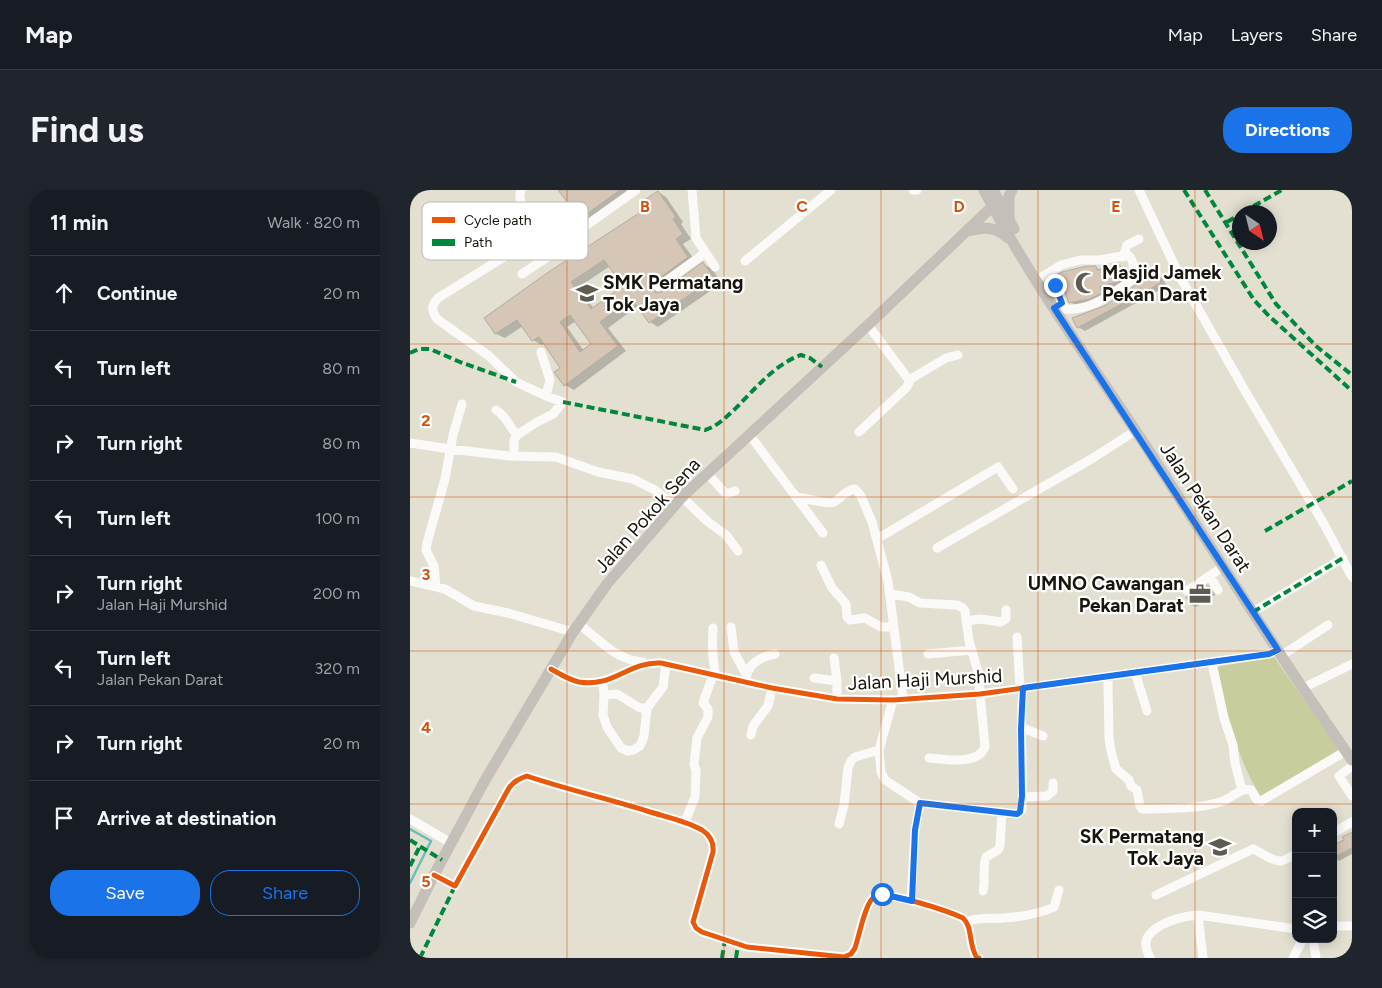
<!DOCTYPE html>
<meta charset="utf-8">
<style>
:root{--surface:#171b24;--page:#20242c;--text:#f1f3f6;--muted:#9ea1a6;--line:#363941;--accent:#1a73e8}
body{margin:0;font-family:Figtree,sans-serif;background:var(--page);color:var(--text)}
.controls{position:absolute;right:15px;bottom:15px;display:grid;overflow:hidden;border-radius:10px;box-shadow:0 2px 12px #0003}
.controls button{width:45px;height:45px;display:grid;place-items:center;padding:0;border:0;border-bottom:1px solid var(--line);background:var(--surface);color:var(--text);font:25px sans-serif}
.compass{position:absolute;left:822px;top:15px;width:45px;height:45px;border-radius:50%;background:var(--surface);box-shadow:0 2px 12px #0003;rotate:145deg}
.stop{position:absolute;width:15px;height:15px;margin:-11px;border:4px solid #1a73e8;border-radius:50%;background:#fff}
.stop.end{background:#1a73e8;border-color:#fff;box-shadow:0 1px 5px #0008}
.list{margin:0;padding:0;list-style:none}
h2{display:flex;justify-content:space-between;align-items:center;height:65px;margin:0;padding:0 20px;font-size:21px}
h2 small{font-size:16px;font-weight:400;color:var(--muted)}
.list li{display:grid;grid-template-columns:32px 1fr auto;gap:15px;align-items:center;box-sizing:border-box;height:75px;padding:0 20px;border-top:1px solid var(--line)}
.list b{display:block;font-size:19px;white-space:nowrap}
.list p{margin:0;font-size:16px;white-space:nowrap;color:var(--muted)}
.list em{font-size:16px;font-style:normal;color:var(--muted)}
.actions{display:flex;gap:10px;padding:15px 20px}
.actions a{flex:1;padding:11px 0;border:1px solid var(--accent);border-radius:20px;text-align:center;font-size:18px;color:var(--accent)}
.actions .main{background:var(--accent);color:#fff}
.icon{flex:none;width:28px;height:28px;fill:none;stroke:currentColor;stroke-width:2;stroke-linecap:round;stroke-linejoin:round}
.map{position:relative;flex:none;width:942px;height:768px;overflow:hidden;border-radius:20px}
header{display:flex;align-items:center;gap:30px;box-sizing:border-box;height:70px;padding:0 25px;background:var(--surface);border-bottom:1px solid var(--line)}
header strong{font-size:24px}
nav{display:flex;gap:28px;margin-inline-start:auto;font-size:18px}
.intro{display:flex;align-items:center;justify-content:space-between;box-sizing:border-box;height:120px;padding:0 30px}
h1{margin:0;font-size:35px}
.button{padding:12px 22px;border-radius:20px;background:var(--accent);color:#fff;font-size:18px;font-weight:700}
main{display:flex;gap:30px;padding:0 30px}
aside{flex:1;background:var(--surface);border-radius:20px;box-shadow:0 2px 12px #0003}
.map>svg:first-child{display:block}
.green{fill:#c8cd9d}
.shadow{fill:#0003;fill-rule:evenodd}
.lines{fill:none;stroke-linecap:round;stroke-linejoin:round}
.stream{stroke:#69bdbb;stroke-width:2.5}
.building{fill:#d5c6b6;stroke:#b2aca3;fill-rule:evenodd}
.minor{stroke:#fbfaf8;stroke-width:9}
.major{stroke:#c4c0b9;stroke-width:11}
.quiet{stroke:#00873e;stroke-width:4;stroke-dasharray:8 4;stroke-linecap:butt}
.cycleway-casing{stroke:#fff;stroke-width:8}
.cycleway{stroke:#e8590c;stroke-width:5}
.route{stroke:#1a73e8;stroke-width:6}
.grid{fill:none;stroke:#d3520c;stroke-width:1;stroke-opacity:0.55}
.labels{text-anchor:middle;stroke-width:4.5;stroke-linejoin:round;paint-order:stroke}
.poi-label{font-size:19px;font-weight:bold;fill:#17150c;stroke:#fff;text-anchor:start}
.street-label{font-size:19px;fill:#17150c;stroke:#fff}
.key{fill:#fff;stroke:#b9b9b6;stroke-width:1}
.key-label{font-size:14px;fill:#17150c}
.grid-label{font-size:16px;text-anchor:middle;font-weight:bold;fill:#d3520c;stroke:#fff;stroke-width:4.5;stroke-linejoin:round;paint-order:stroke}
</style>
<header>
<strong>Map</strong>
<nav><a>Map</a><a>Layers</a><a>Share</a></nav>
</header>
<div class="intro"><h1>Find us</h1><a class="button">Directions</a></div>
<main>
<aside>
<h2>11 min<small>Walk · 820 m</small></h2>
<ul class="list">
<li><svg class="icon" aria-label="ahead" viewBox="0 0 24 24"><path d="M12 20V5M6 11l6-6 6 6"/></svg><div><b>Continue</b></div><em>20 m</em></li>
<li><svg class="icon" aria-label="left" viewBox="0 0 24 24"><path d="M17 20v-9H6M10 6l-5 5 5 5"/></svg><div><b>Turn left</b></div><em>80 m</em></li>
<li><svg class="icon" aria-label="right" viewBox="0 0 24 24"><path d="M7 20v-9h11M14 6l5 5-5 5"/></svg><div><b>Turn right</b></div><em>80 m</em></li>
<li><svg class="icon" aria-label="left" viewBox="0 0 24 24"><path d="M17 20v-9H6M10 6l-5 5 5 5"/></svg><div><b>Turn left</b></div><em>100 m</em></li>
<li><svg class="icon" aria-label="right" viewBox="0 0 24 24"><path d="M7 20v-9h11M14 6l5 5-5 5"/></svg><div><b>Turn right</b><p>Jalan Haji Murshid</p></div><em>200 m</em></li>
<li><svg class="icon" aria-label="left" viewBox="0 0 24 24"><path d="M17 20v-9H6M10 6l-5 5 5 5"/></svg><div><b>Turn left</b><p>Jalan Pekan Darat</p></div><em>320 m</em></li>
<li><svg class="icon" aria-label="right" viewBox="0 0 24 24"><path d="M7 20v-9h11M14 6l5 5-5 5"/></svg><div><b>Turn right</b></div><em>20 m</em></li>
<li><svg class="icon" aria-label="arrive" viewBox="0 0 24 24"><path d="M6 21V4h12l-3 4 3 4H6"/></svg><div><b>Arrive at destination</b></div></li>
</ul>
<div class="actions"><a class="main">Save</a><a>Share</a></div>
</aside>
<div class="map">
<svg width="942" height="768" viewBox="0 0 942 768">
<rect width="100%" height="100%" fill="#e3e0d2"/>
<!-- green -->
<path class="green" d="M864 467 929 560 852 608C826 569 817 522 806 477Z"/>
<!-- shadow -->
<path class="shadow" d="M150 0H216L219 4 179 33 170 28Z
M248 2 256 7 273 32 271 34 281 49 273 54 286 72 250 100 251 104 293 74 302 79 312 93 248 137 240 132 228 116 198 138 216 161 164 200 155 195 146 182 152 178 135 153 132 155 123 150 113 136 95 148 86 144 75 128 239 18ZM200 76 214 97 184 119 169 97ZM166 131 183 154 174 161 157 137Z
M710 76 719 81 717 96 698 100 700 107 669 117 660 112 686 78 691 80Z
M746 84 752 88 757 96 675 141 668 137 694 117Z
M798 396 802 398 805 405 786 417 782 415 778 408Z
M942 644V664L929 671 924 668 935 650Z"/>
<g class="lines">
<!-- stream -->
<path class="stream" d="M0 639 21 651 0 693"/>
</g>
<!-- building -->
<path class="building" d="M148 0H210L170 29Z
M248 1 266 27 263 29 273 44 266 49 278 67 244 92 242 95 243 100 246 103 251 102 293 72 304 88 239 133 222 109 190 132 208 156 154 196 144 182 150 178 129 147 122 151 107 130 85 144 74 128 140 81 237 18 233 11ZM194 70 213 96 181 119 161 92ZM160 125 181 154 170 162 150 132Z
M710 75 713 89 708 92 690 96 692 103 680 109 659 113 648 84 652 82 677 76H686L687 80Z
M746 82 751 93 667 138 662 128 694 116 724 96 727 92Z
M798 395 802 402 781 415 776 407 780 406Z
M942 642V658L923 668V655L934 650 932 647Z"/>
<g class="lines">
<!-- minor -->
<path class="minor" d="M282 0 286 48 305 77
M503 0H507
M729 0 770 87 834 199 915 336 942 387
M713 67 717 55 729 49
M335 71 421 0
M640 82 652 113 648 115
M112 84 160 52 164 44 226 0
M627 90 651 75 670 70H689L718 65C726 72 723 81 721 91 700 104 682 121 656 119L652 113
M248 97 295 63
M458 135 499 190
M131 162 140 190 136 206
M86 220C96 226 99 236 107 245
M449 242 496 198 499 193V190L536 168 548 165
M339 244 413 343
M0 253 40 259 100 266 146 267 188 282 223 289 245 300 265 315
M104 266V250L107 245 127 232 143 224 153 212 136 206 106 192 79 166 27 129C21 120 21 116 28 108L126 47C135 26 104 19 111 0
M297 283 316 304 325 301
M272 307 297 331 316 345 328 361
M387 307C394 308 420 315 424 312 432 308 435 300 445 299L451 306 462 332 478 391 493 509
M467 349 588 277 603 299
M527 358 683 268 725 241
M411 375 422 398 436 414 437 427 440 430 455 428 471 437H483
M800 386 808 400
M0 391 35 399 64 416 98 423 163 442
M26 396 24 376 16 360 17 353 35 289 43 245 52 214
M777 401 813 377
M480 404 499 407 510 413 547 415 553 418 555 421 559 451 568 482 575 557C567 576 535 569 519 568
M843 422 933 368
M556 431 571 429 591 432 596 429V420
M168 433C188 449 207 471 233 472
M321 437 324 462 336 484
M303 438C302 455 302 470 306 486
M607 447 610 498
M518 464 562 460
M871 466 918 435
M424 468 427 491
M802 473 814 528 823 555 825 573 832 600
M141 479C150 484 159 490 169 492 203 498 219 471 251 473L362 498 427 509 483 510 570 504 859 464 867 460
M725 482 737 521
M699 486 698 495 699 548 701 561 706 579 719 590 721 596 727 600 730 616 732 619C759 618 788 620 813 611 822 608 831 597 841 600L847 610 851 611 936 561
M404 488 427 491V509
M336 489C337 473 351 467 365 464
M193 492 194 505 193 525 197 537 211 558 218 561 223 560 230 556 234 546 237 518 253 497 256 474
M893 498 942 474
M194 505 207 504 230 518H237
M483 510 469 560 471 582 475 590 510 613 607 624 612 620C614 579 609 539 613 498
M611 539H615L633 546
M341 545 343 536 358 516 362 498
M942 576 929 586 942 606
M612 607 637 606 643 601V593
M0 629 41 653
M275 632 285 607 286 581 284 574 287 548 298 527V519L293 513 303 485
M429 634 434 615 438 578 441 571 445 567 469 560
M923 643 942 632
M24 685 45 696 99 598C104 591 109 589 117 586 158 600 200 609 240 622 257 627 276 631 292 640 300 645 304 652 303 662L283 732 286 738 292 742 337 757 434 767 441 764 445 758C449 747 455 713 464 707 474 699 540 722 553 728 563 737 558 754 567 768H569
M573 701C576 690 572 678 576 667L588 660 590 656 592 622
M746 705 843 659C852 662 860 671 870 671 875 671 881 666 886 664
M501 711 505 640 510 613
M788 725 793 768
M557 732C567 727 582 729 593 728 610 727 629 724 644 717L649 700
M923 736H942
M903 749 906 768
M740 768C737 762 734 755 737 748 745 733 773 726 788 725L886 739
M883 768 893 749"/>
<!-- major -->
<path class="major" d="M574 0C621 92 683 175 739 261 806 365 871 469 942 570
M583 0 604 39
M599 28V6L602 0
M558 41C574 37 585 36 598 48
M0 733 24 685 74 592 163 442 197 394 272 307 458 135 589 10"/>
<!-- quiet -->
<path class="quiet" d="M774 0 844 110 859 126 942 201
M795 0 866 114 906 156 942 185
M833 22 872 0
M817 32 829 25
M0 163 9 159H20L50 172 106 192
M153 212 295 240C308 236 316 227 326 218 345 199 365 174 391 165L400 168 412 177
M855 341 942 291
M843 422 933 368
M0 650 32 670
M0 676 10 656
M10 768 45 696
M312 768 315 750
M326 768 328 755"/>
<!-- cycleway casing -->
<g class="cycleway-casing">
<path id="cycleway" d="M141 479C150 484 159 490 169 492 203 498 219 471 251 473L362 498 427 509 483 510 570 504 859 464 867 460
M24 685 45 696 99 598C104 591 109 589 117 586 158 600 200 609 240 622 257 627 276 631 292 640 300 645 304 652 303 662L283 732 286 738 292 742 337 757 434 767 441 764 445 758C449 747 455 713 464 707 474 699 540 722 553 728 563 737 558 754 567 768H569"/>
</g>
<!-- cycleway -->
<use href="#cycleway" class="cycleway"/>
</g>
<g class="lines">
<!-- route -->
<path class="route" d="M472 704 502 711 505 640 510 613 607 624 610 622 612 606 611 539 613 498 859 464 868 460 644 118 652 113 645 95"/>
</g>
<!-- grid -->
<path class="grid" d="M157 0V768M314 0V768M471 0V768M628 0V768M785 0V768M0 154H942M0 307H942M0 461H942M0 614H942"/>
<!-- icons -->
<defs>
<g id="mosque-bare" transform="scale(1.725)"><path d="M3.5-4.9A6 6 0 1 0 3.5 4.9A5 5 0 1 1 3.5-4.9Z" fill="#5e5c51" stroke="#fff" stroke-width="2.5" paint-order="stroke"/></g>
<g id="school-bare" transform="scale(1.725)"><path d="M0-5L7-2L0 1L-7-2ZM-4 1L0 2.5L4 1V4Q0 6-4 4Z" fill="#5e5c51" stroke="#fff" stroke-width="2.5" paint-order="stroke"/></g>
<g id="office-bare" transform="scale(1.725)"><path d="M-6-3h4V-5.5h4V-3h4V5H-6ZM-1-4.5V-3h2v-1.5ZM-6 0V1H6V0Z" fill="#5e5c51" stroke="#fff" stroke-width="2.5" paint-order="stroke"/></g>
</defs>
<g fill-rule="evenodd">
<use href="#mosque-bare" x="676" y="93"/>
<use href="#school-bare" x="177" y="103"/>
<use href="#office-bare" x="790" y="404"/>
<use href="#school-bare" x="810" y="657"/>
</g>
<g class="labels">
<!-- poi labels -->
<g class="poi-label">
<text x="692" y="89">Masjid Jamek<tspan x="692" dy="22">Pekan Darat</tspan></text>
<text x="193" y="99">SMK Permatang<tspan x="193" dy="22">Tok Jaya</tspan></text>
<text x="774" y="400" text-anchor="end">UMNO Cawangan<tspan x="774" dy="22">Pekan Darat</tspan></text>
<text x="794" y="653" text-anchor="end">SK Permatang<tspan x="794" dy="22">Tok Jaya</tspan></text>
</g>
<!-- street labels -->
<g class="street-label">
<text transform="translate(796 317) rotate(57)" y="7">Jalan Pekan Darat</text>
<text transform="translate(237 325) rotate(-48)" y="7">Jalan Pokok Sena</text>
<text transform="translate(515 489) rotate(-3)" y="7">Jalan Haji Murshid</text>
</g>
</g>
<!-- legend -->
<rect x="12" y="12" width="166" height="58" rx="8" class="key"/>
<rect x="22" y="27" width="23" height="6" fill="#e8590c"/>
<rect x="22" y="49" width="23" height="7" fill="#00873e"/>
<g class="key-label">
<text x="54" y="35">Cycle path</text>
<text x="54" y="57">Path</text>
</g>
<g class="grid-label">
<text x="235" y="22">B</text>
<text x="392" y="22">C</text>
<text x="549" y="22">D</text>
<text x="706" y="22">E</text>
<text x="16" y="236">2</text>
<text x="16" y="390">3</text>
<text x="16" y="543">4</text>
<text x="16" y="697">5</text>
</g>
</svg>
<div class="controls">
<button>+</button>
<button>−</button>
<button><svg class="icon" aria-label="layers" viewBox="0 0 24 24"><path d="M12 4l9 5-9 5-9-5zM3 14l9 5 9-5"/></svg></button>
</div>
<svg class="compass" viewBox="-18 -18 36 36"><path d="M0-13l5 13h-10z" fill="#e53935"/><path d="M0 13l5-13h-10z" fill="#9ea1a6"/></svg>
<div class="stop" style="left:472px;top:704px"></div>
<div class="stop end" style="left:645px;top:95px"></div>
</div>
</main>
